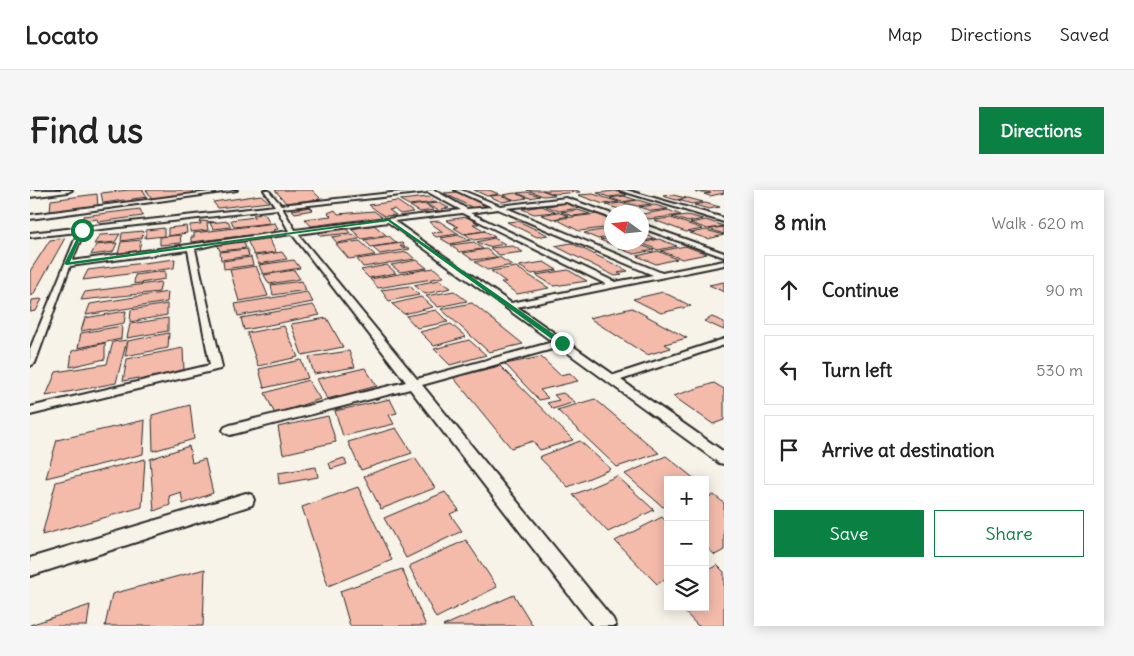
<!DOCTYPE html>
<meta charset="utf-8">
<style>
:root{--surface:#fff;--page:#f6f6f6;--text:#222;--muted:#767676;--line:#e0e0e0;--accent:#0b8043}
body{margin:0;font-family:Delius,sans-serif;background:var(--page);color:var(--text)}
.controls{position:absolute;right:15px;bottom:15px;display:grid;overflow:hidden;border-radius:0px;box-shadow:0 2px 12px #0003}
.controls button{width:45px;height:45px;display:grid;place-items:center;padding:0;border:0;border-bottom:1px solid var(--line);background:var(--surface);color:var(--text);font:25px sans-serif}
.compass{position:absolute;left:574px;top:15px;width:45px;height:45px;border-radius:50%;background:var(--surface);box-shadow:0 2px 12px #0003;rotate:285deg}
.stop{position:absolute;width:15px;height:15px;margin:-11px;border:4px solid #0b8043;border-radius:50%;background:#fff}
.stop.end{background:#0b8043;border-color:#fff;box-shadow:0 1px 5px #0008}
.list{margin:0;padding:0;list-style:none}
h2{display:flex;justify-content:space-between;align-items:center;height:65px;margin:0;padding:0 20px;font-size:21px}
h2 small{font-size:16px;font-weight:400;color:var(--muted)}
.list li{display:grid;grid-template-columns:32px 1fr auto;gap:15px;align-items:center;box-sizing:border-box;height:70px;margin:0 10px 10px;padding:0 10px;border:1px solid var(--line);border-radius:0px}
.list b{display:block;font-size:19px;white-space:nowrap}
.list em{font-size:16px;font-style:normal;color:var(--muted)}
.actions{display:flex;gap:10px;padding:15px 20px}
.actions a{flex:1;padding:11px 0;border:1px solid var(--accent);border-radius:0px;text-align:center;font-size:18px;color:var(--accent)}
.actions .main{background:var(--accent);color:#fff}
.icon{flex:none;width:28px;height:28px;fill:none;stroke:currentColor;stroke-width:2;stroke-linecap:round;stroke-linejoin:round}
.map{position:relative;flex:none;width:694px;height:436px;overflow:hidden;border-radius:0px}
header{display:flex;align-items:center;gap:30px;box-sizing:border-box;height:70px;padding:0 25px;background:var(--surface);border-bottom:1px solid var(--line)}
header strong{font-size:24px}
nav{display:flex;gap:28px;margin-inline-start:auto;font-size:18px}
.intro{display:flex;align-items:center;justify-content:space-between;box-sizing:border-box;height:120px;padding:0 30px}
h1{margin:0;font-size:35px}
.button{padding:12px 22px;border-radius:0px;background:var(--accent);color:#fff;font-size:18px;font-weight:700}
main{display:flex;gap:30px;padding:0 30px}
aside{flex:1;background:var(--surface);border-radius:0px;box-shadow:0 2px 12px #0003}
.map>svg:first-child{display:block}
.building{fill:#f4bbab;stroke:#2b2b2b}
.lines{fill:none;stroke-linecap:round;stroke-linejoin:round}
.street-casing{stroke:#2b2b2b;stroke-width:4}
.primary-casing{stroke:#2b2b2b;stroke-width:4}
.highway-casing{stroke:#2b2b2b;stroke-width:4}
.street{fill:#f7f3e8;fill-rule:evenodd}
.primary{fill:#f7f3e8;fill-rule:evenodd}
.highway{fill:#f7f3e8;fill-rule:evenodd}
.route{fill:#0b8043}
</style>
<header>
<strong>Locato</strong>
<nav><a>Map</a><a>Directions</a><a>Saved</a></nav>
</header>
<div class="intro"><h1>Find us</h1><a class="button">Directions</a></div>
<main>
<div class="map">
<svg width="694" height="436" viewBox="0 0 694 436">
<rect width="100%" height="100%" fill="#f7f3e8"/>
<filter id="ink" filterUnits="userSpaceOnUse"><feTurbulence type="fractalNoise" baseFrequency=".02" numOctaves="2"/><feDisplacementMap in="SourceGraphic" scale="10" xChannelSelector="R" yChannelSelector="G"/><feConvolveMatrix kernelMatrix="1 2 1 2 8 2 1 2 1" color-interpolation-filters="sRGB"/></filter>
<g filter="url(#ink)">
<!-- building -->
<path class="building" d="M99 0H113L117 7 102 9 103 12 95 13 94 10 73 13 71 3Z
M116 0H161L165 4 145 6 143 5 121 10 119 8H122Z
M245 0H282L291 9 256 13Z
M444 0H459L469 4 457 6Z
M497 0H512L525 5 513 6Z
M512 0H546L550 2 524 4Z
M678 0H694V3L680 6 674 4 681 3 676 2H665Z
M585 1 597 5 579 7 567 3Z
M427 2 456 16 453 17 457 18 447 20 414 3Z
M497 2 510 6 500 8 487 3Z
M485 3 497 8 485 10 473 5Z
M67 4 68 17 20 23 21 10Z
M563 4 589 12 573 14 548 5Z
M231 5 239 12 188 18 183 12Z
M470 5 483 10 472 12 459 6Z
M643 5 656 8 646 10 633 6Z
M594 6 606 10 592 12 580 8Z
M398 7 407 12 379 15 370 10Z
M658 8 673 12 662 14 648 10Z
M608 10 621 14 607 16 594 12Z
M367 11 383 22 370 24 364 19 359 20 366 25 354 26 339 15Z
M409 13 419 18 411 19 414 21H409L396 14Z
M536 13 550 18 529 21 516 16Z
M591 13 604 17 589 19 576 15Z
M675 13 690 17 679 19 664 15Z
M394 14 404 20 390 22 380 16Z
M625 15 638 19 622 21 609 17Z
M512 16 526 22 504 24 492 19Z
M280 17 283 20 265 23 262 20Z
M110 19 113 26 68 32 67 29 53 31V26Z
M305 20 308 24 344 21 352 27 281 36 275 29 301 26 298 23Z
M548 20 560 24 543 26 531 22Z
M638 20 651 25 619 29 612 27V24Z
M527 22 539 26 523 29 511 25Z
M235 24 240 33 204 37 201 30 225 27 223 25Z
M567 24 582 30V35H579L582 37 549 41 526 29Z
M657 25 673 29 658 32 642 27Z
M437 27 449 34H443L455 41 434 44 424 38 428 37 416 30Z
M641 28 673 39 656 42 624 30Z
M676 30 694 36 678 39 660 33Z
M170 31 184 32 177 33 178 40 160 42V35L171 34Z
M198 31 201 37 183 39 180 33Z
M409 31 429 44 406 47 401 43 413 42 399 32Z
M488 31 518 45 507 47 477 32Z
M245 33 248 39 243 40 245 42 161 52V47H164V43Z
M344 35 356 45 332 49 321 39Z
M156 36 157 43 138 46V38Z
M315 37 320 43 291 46 287 40Z
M694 37V44L679 39Z
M134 38V46L115 48 116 40Z
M572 40 582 43V46L568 49 554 43Z
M676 40 694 45 678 49 660 43Z
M113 41 112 48 91 51 92 43Z
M455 41 465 47 444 50 435 44Z
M612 43 626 49 612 51Z
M90 44 85 52 64 54 70 45Z
M323 44 329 49 307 53 302 47Z
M150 45 151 53 130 55V47Z
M430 45 441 50 420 54 410 48Z
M359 46 367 53 341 57 334 50Z
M238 47 246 62 224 65 217 50Z
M35 48 3 105 0 106V81L20 50Z
M464 48 475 54 458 57 447 52Z
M582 48V52H604L585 56 570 50Z
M629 49 647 56 628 60 611 53Z
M111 50 109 61 88 64 91 52Z
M213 50 216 58 190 61 187 54Z
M330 51 345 65 319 69 306 54Z
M444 52 453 59 429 62 421 55Z
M87 53 83 62 61 65 66 55Z
M372 53 375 56H370L372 58 377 57 380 59 350 64 342 57Z
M541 53 598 81 588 83 592 85 585 86 525 56Z
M608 54 624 60 604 64 588 58Z
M483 56 493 62 469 65 460 58Z
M655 56 677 64 652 69 631 61Z
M217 59 219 66 191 70 190 62Z
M456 59 467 67 443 70 433 63Z
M628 61 647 69 626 74 607 66Z
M252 62 257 69 229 74 225 66Z
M377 62 385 69 333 77 327 69Z
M221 67 223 75 194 79 193 71Z
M469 67 482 75 457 80 445 72Z
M145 69 144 78 53 90 58 80Z
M264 70 270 78 233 84 229 75Z
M387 70 397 78 370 82 361 75Z
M514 72 527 80 502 84 489 76Z
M357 75 366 83 339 88 331 80Z
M226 76 238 106 209 111 200 80Z
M486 77 519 98 487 104 471 92H476L461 81Z
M404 78 414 87 348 98 340 89Z
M264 80 270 89 239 94 234 85Z
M538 80 557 91 524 96 506 85Z
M135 81V89L104 94 105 85Z
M409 90 421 98 395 104 384 95Z
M272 91 276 100 243 105 241 95Z
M131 92 129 102 51 110 55 102Z
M694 92V102L679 95Z
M380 96 389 105 359 111 351 100Z
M424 101 437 111 408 117 396 106Z
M138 102 137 112 56 125 60 114Z
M277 102 283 112 208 126 205 114Z
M633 102 661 116 631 123 603 109Z
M391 107 403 117 374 124 362 114Z
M12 109 6 121 0 122 2 110Z
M442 113 493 154 459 162 411 119Z
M137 114V125L100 132 101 120Z
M283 115 290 125 214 140 211 128Z
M602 118 657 148 635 154 641 158 617 165 559 128Z
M406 120 418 132 387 138 376 126Z
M96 121 94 133 51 141 55 128Z
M682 127 694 132V140L674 131Z
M138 128V141L97 148 100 134Z
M297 128 313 157 272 165 261 134Z
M421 134 436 147 404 156 390 142Z
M92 136 91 149 48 158 51 143Z
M254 136 268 167 228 176 217 143Z
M139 143 138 158 95 166 98 151Z
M97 150 86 193 16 206 26 182 77 174 83 152Z
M439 150 456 165 420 175 404 159Z
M75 153V169L40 177 42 161Z
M153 158 154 181 107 191 108 188 93 191 97 169Z
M319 161 325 177 284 184 279 167Z
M511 167 530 185 540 183 548 191 510 200 518 208 509 210 475 174Z
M271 170 278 188 234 198 229 179Z
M470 176 543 250 510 260 503 251 481 258 423 187Z
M335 178 347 196 297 209 287 189Z
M278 190 290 209 245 224 235 203Z
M684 193 694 199V230L683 234 643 206Z
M533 203 545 212 523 219 517 213 529 210 524 205Z
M360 209 367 223 359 225 364 234 313 246 305 221Z
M565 209 629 263 587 277 527 220Z
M160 215 164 249 123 261 122 225Z
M298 226 306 252 253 264 248 237Z
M115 230 113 264 16 288 27 250Z
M366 238 382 263 331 280 318 252Z
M550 251 581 279 538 297 509 267Z
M159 256 162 273 175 269 183 303 153 314 151 302 139 306 140 315 124 321 120 269Z
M636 266 666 290H638V315L633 317 595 284Z
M314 268 317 274 301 279 299 273Z
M385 268 405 298 351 319 334 286Z
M115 269 112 317 12 345 26 292Z
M286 277 288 287 249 294 248 283Z
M587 286 624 320 578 342 543 305Z
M328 297 362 370 298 396 272 317Z
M415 302 429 320 420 324 432 341 376 368 354 328Z
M684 305 694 313V360L685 365 675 356V308Z
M632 327 638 333V388L627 394 585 351Z
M436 350 467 397 406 428 379 376Z
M687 375 694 382V436H668L650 417H675V382Z
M175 379 173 436H75L82 404Z
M372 379 396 436H320L310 401Z
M484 405 503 436H413Z
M60 415 57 436H0V435Z"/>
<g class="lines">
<!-- street casing -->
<g class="street-casing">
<path id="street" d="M194 0H207L0 29V25Z
M234 0H238L251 15 389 0H404L437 19 462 17 425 0H431L470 16 536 8 582 24V28L536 12 476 18 632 83 694 71V75L487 117 584 185 694 149V155L591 190 694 262V274L689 273 530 157 392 195 583 429 586 436H563L380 199 200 245 195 243 193 240 195 237 200 235 376 192 262 44 186 54 165 59 192 177 190 179 0 225V217L180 175 158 60 40 76 5 173 0 176V159L48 42 0 47V43L245 16ZM398 2 431 20 265 40 252 18ZM247 19 259 41 42 71 54 41ZM468 19 623 85 585 92 440 23ZM432 23 576 94 481 113 364 31ZM358 32 523 152 387 189 268 44Z
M589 0H596L694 28V32Z
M612 34 694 63V67L612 38Z
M216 303 222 305 224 310 222 315 0 386V368Z"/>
</g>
<!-- primary casing -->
<g class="primary-casing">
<path id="primary" d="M14 0H42L38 2 0 7V1Z"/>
</g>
<!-- highway casing -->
<g class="highway-casing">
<path id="highway" d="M0 0H7L0 3Z"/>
</g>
<!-- street -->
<use href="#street" class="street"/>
<!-- primary -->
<use href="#primary" class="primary"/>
<!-- highway -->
<use href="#highway" class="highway"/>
</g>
</g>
<!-- route -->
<path class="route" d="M359 29 535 152V155H530L358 31 37 75 34 74 52 38 54 40 40 72Z"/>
</svg>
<div class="controls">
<button>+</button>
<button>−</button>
<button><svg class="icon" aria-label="layers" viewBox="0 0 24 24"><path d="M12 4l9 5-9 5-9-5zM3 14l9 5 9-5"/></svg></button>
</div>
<svg class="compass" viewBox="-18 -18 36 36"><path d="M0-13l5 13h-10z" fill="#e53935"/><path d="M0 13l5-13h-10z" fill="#767676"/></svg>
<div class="stop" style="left:52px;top:40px"></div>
<div class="stop end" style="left:532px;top:153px"></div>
</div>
<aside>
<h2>8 min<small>Walk · 620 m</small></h2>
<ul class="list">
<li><svg class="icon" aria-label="ahead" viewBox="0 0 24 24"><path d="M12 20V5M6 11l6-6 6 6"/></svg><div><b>Continue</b></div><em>90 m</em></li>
<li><svg class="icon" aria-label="left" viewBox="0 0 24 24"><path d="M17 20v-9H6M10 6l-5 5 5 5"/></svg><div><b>Turn left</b></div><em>530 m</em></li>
<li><svg class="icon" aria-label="arrive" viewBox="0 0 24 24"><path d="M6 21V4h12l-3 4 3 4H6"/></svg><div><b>Arrive at destination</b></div></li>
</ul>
<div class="actions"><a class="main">Save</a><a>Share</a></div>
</aside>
</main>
